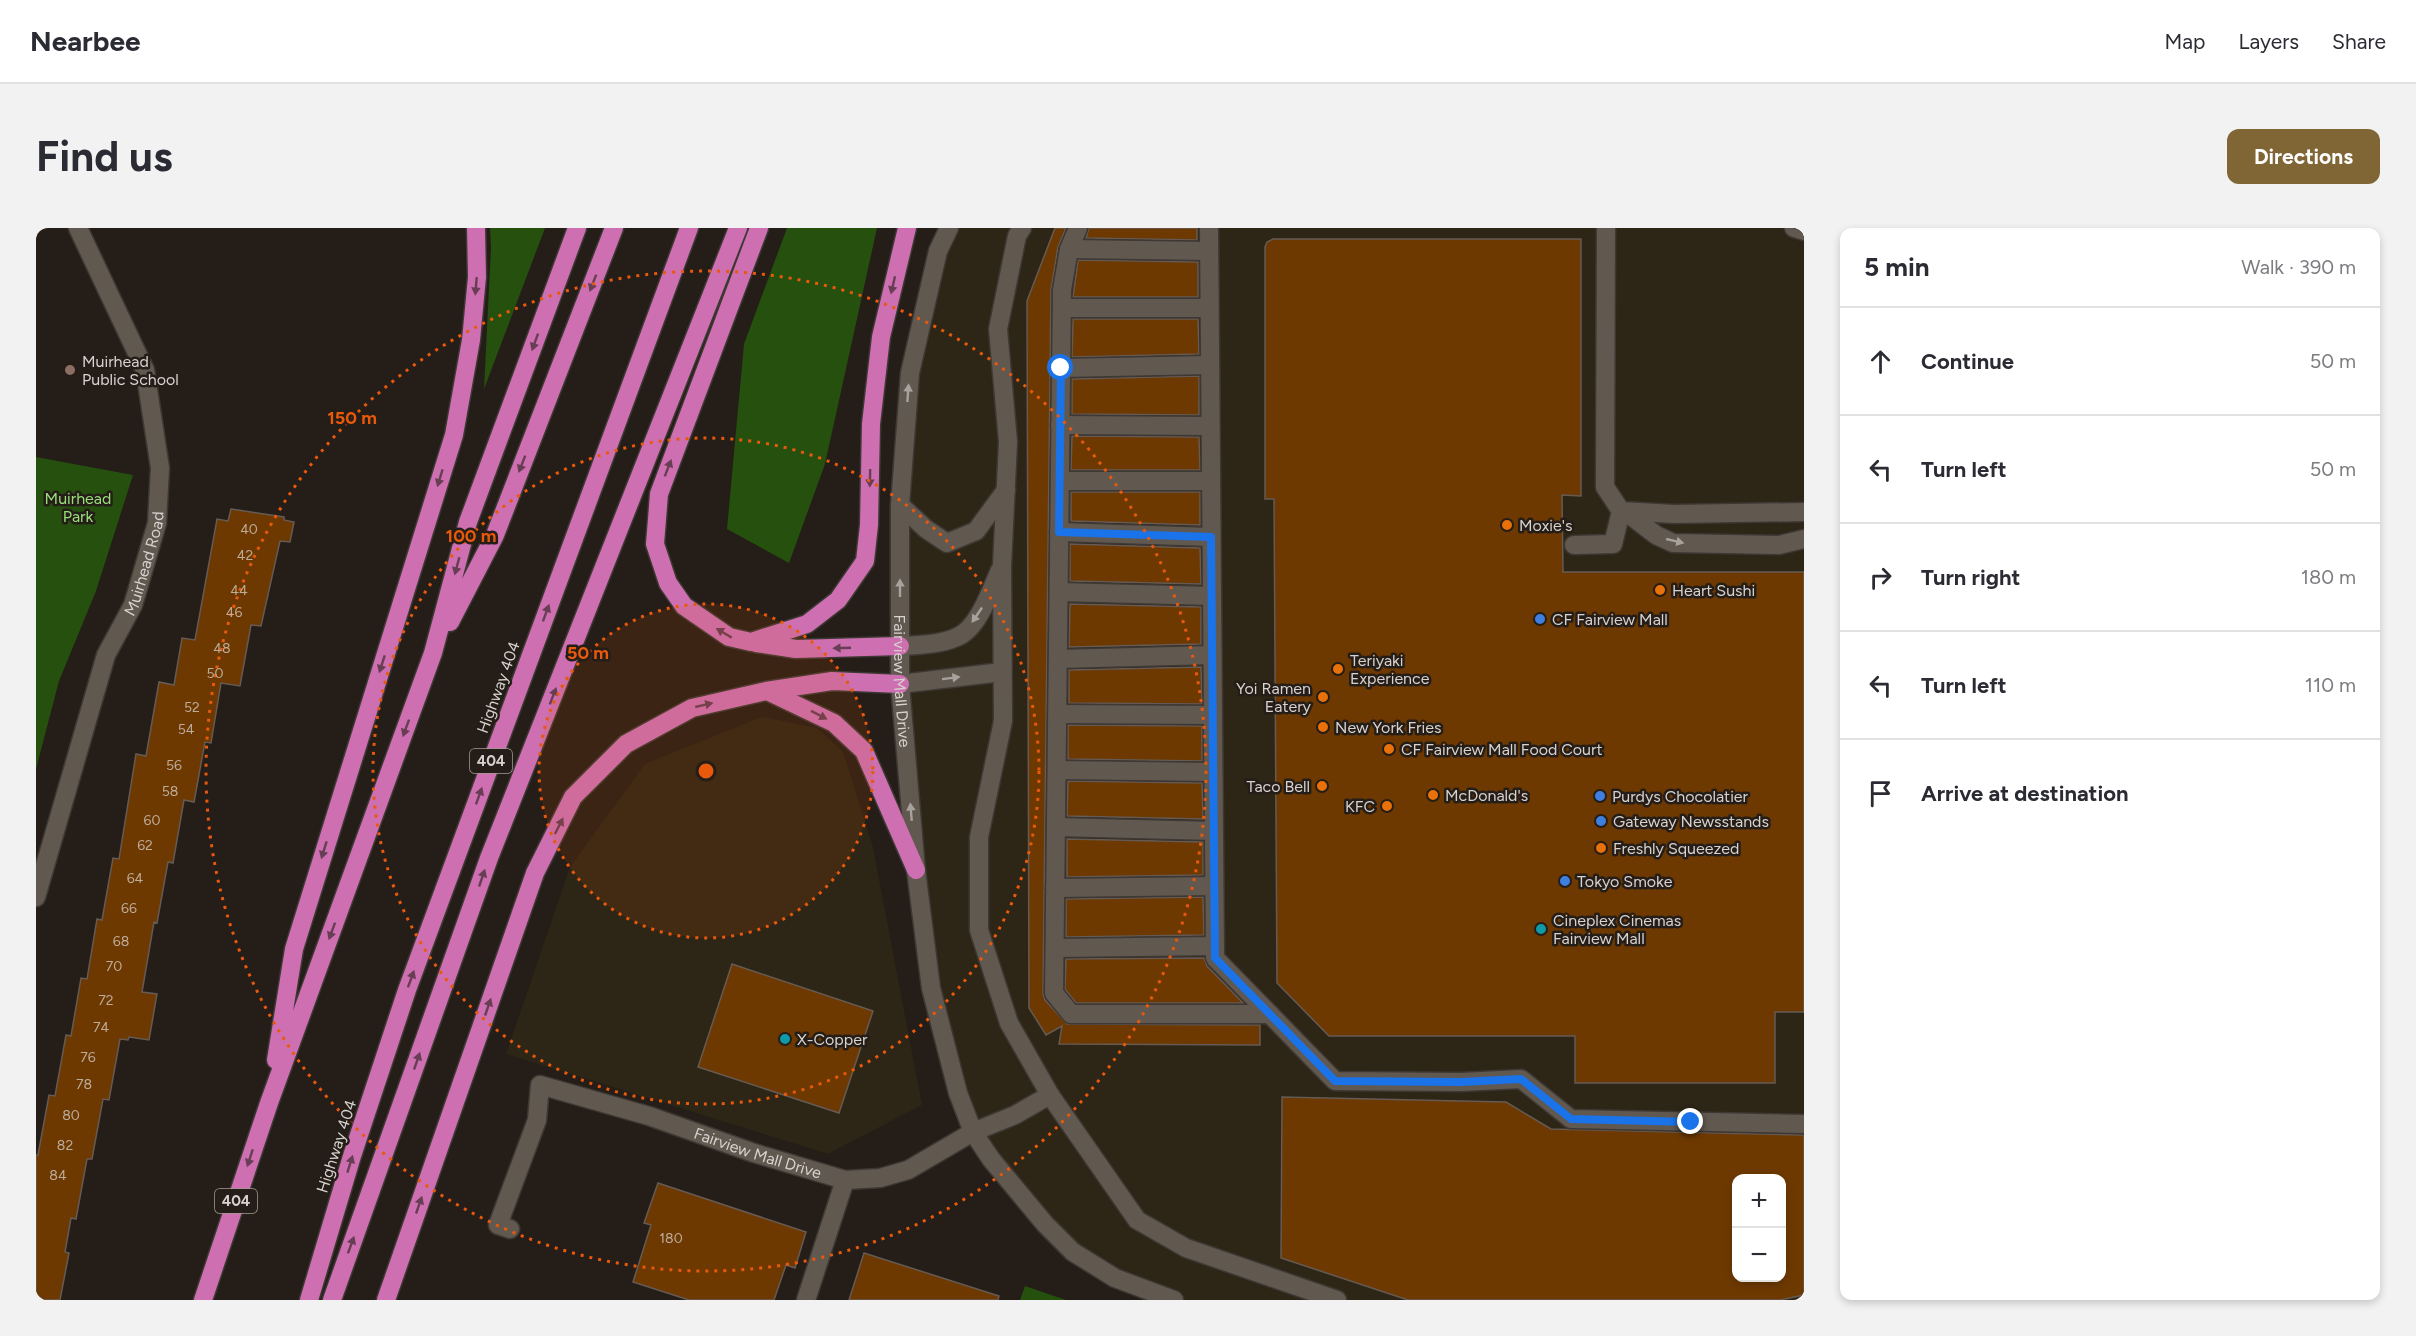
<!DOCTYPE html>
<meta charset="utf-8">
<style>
:root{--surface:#fff;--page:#f2f2f3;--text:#2b2b33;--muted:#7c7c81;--line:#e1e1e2;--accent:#806535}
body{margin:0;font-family:Figtree,sans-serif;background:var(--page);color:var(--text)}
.controls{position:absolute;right:18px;bottom:18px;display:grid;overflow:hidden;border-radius:12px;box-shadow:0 3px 9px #0003}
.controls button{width:54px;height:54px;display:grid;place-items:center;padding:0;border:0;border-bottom:2px solid var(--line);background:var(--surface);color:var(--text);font:30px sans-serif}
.stop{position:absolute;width:18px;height:18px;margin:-14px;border:4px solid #1a73e8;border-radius:50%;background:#fff}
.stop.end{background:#1a73e8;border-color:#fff;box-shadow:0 2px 6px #0008}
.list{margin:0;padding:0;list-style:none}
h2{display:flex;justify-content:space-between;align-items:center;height:78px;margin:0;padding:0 24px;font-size:26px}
h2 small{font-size:20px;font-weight:400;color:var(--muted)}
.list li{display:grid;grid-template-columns:39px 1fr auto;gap:18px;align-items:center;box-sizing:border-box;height:108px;padding:0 24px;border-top:2px solid var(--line)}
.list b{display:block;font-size:22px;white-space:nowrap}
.list em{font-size:20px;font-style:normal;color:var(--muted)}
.icon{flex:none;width:33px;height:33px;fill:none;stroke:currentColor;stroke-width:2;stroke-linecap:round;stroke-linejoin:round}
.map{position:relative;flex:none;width:1768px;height:1072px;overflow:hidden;border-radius:12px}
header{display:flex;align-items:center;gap:36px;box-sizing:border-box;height:84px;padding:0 30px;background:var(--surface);border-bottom:2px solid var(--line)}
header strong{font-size:28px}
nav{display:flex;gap:33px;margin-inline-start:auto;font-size:21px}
.intro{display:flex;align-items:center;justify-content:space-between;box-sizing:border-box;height:144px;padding:0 36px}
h1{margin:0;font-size:42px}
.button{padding:15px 27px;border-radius:12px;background:var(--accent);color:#fff;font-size:21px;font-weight:700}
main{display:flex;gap:36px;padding:0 36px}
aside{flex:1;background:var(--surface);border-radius:12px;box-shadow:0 3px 9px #0003}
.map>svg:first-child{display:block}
.commercial{fill:#2d2515;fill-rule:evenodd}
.green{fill:#25500e}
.building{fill:#6e3900;stroke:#655b54;stroke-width:1.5;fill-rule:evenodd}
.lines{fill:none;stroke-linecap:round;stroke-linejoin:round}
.minor-casing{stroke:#3e3834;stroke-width:21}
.highway-casing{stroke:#3e3834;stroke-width:21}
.minor{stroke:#615850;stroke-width:18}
.highway{stroke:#cd6fb1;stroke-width:18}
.oneway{fill:#683e55}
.oneway2{fill:#a8a19c}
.route{stroke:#1a73e8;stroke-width:8}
.ring{fill:none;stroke:#e8590c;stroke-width:3;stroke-dasharray:3 6}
.education-dot{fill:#8d6e63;stroke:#251d17;stroke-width:2}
.food-dot{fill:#e8710a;stroke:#251d17;stroke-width:2}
.shop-dot{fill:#3f7fe0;stroke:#251d17;stroke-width:2}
.culture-dot{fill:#0f9aa8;stroke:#251d17;stroke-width:2}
.labels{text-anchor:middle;stroke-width:5;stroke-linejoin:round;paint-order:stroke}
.number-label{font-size:14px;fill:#bdac9a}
.shield{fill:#251d17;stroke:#a29c97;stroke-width:1.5}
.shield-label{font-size:15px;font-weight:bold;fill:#d7d2ce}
.poi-label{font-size:16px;fill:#d7d2ce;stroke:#251d17;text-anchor:start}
.park-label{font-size:16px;fill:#98df7b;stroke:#251d17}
.street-label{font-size:16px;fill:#d7d2ce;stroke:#251d17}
.centre{fill:#e8590c;stroke:#251d17;stroke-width:3}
.ring-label{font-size:18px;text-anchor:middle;font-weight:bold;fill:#e8590c;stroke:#251d17;stroke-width:5;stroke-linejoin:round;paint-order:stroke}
</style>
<header>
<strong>Nearbee</strong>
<nav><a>Map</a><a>Layers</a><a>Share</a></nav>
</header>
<div class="intro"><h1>Find us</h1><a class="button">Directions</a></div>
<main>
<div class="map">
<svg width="1768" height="1072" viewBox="0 0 1768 1072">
<rect width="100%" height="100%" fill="#251d17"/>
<!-- commercial -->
<path class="commercial" d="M913 0H1768V1072H1138L1037 1024 937 904 895 760 864 456 874 145ZM1700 950H1746V1050H1700Z
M726 489 781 500 807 524 837 619 886 877 792 926 470 826 534 639 609 536Z"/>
<!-- green -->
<path class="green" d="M454 0H509L448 161 455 20Z
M751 0H841L789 236 753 335 691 301 708 116Z
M0 229 97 247 60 363 23 453 0 541Z
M989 1058 1030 1072H984Z"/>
<!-- building -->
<path class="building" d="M1019 0H1030L1022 19 1015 62 1007 766 1009 772 1031 796 1224 797V817L1023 816 1026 798 1010 807 993 780 991 73Z
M1053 0H1161V12L1050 10Z
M1237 11H1545V268L1526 267 1527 344H1768V784H1739V855H1539V808H1293L1241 755 1238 271H1229V19L1231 14Z
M1042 32 1162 34V69H1037Z
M1037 91H1162L1163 126 1036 129Z
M1163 148V187L1036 186V151Z
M1036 208 1163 209 1164 242H1035Z
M1035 264H1164V297L1035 293Z
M195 281 248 289V292L258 294 254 314 244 313 225 398 215 397 204 458 185 455 175 515 169 514 158 574 148 572 137 635 132 634 121 695 118 694 106 764 121 766 113 812 93 809 92 812 84 811 73 872 67 871 56 931H51L40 991 35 990 29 1024 33 1025 24 1072H0V927H2L13 867 19 868 30 807 35 808 45 750 51 751 61 691 66 692 77 630 83 631 100 526 110 528 123 454 138 457 146 410 159 412 181 291 192 293Z
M1034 316 1164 320 1165 356 1034 353Z
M1034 376 1165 379V416L1033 419Z
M1165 439 1166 476 1033 475V442Z
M1032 497 1166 498V533L1032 531Z
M1032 553 1166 555 1167 591 1031 588Z
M1031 611 1167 614V647L1031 649Z
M1167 669 1168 707 1030 709V671Z
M1168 730 1171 738 1207 775H1040L1029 761 1030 731Z
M696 736 837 783 803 885 662 839Z
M1246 869 1470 874 1515 901 1768 907V1067L1744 1072H1372L1245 1030ZM1701 951H1746V1050H1701Z
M622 955 770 1004 759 1040 750 1037 738 1072H653L597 1054 615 997 608 995Z
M828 1025 963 1068 962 1072H813Z"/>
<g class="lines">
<!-- minor casing -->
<g class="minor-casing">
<g id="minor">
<path id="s1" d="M913 0 902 23 874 145 864 277V456L880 642 895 760 922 865 937 904 955 931 1009 996 1037 1024 1079 1050 1138 1072"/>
<path d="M986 0 981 8 962 101 972 214 966 338 967 493 943 609V702L973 795 1014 867 1101 992 1150 1020 1301 1072"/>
<path d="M1042 0 1033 21 1026 62 1018 765 1035 786H1234"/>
<path d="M1173 0 1179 730 1299 853 1425 854 1485 851 1535 891 1768 896"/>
<path d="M1570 0 1569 259 1585 283 1638 286 1768 284"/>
<path d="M1758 0 1768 3"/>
<path d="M1033 21 1173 23"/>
<path d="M1026 80H1173"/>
<path d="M1025 140 1173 137"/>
<path d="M1024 197 1174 198"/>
<path d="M1024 253H1175"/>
<path d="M864 277 890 301 911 315 940 303 970 262"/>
<path d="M1590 284 1620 307 1637 315 1743 317 1768 311"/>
<path d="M1023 304 1175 309"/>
<path d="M1538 317 1577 316 1585 283"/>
<path d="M1023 364 1176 368"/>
<path d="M864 418C883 417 903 417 921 409 942 401 955 362 964 342"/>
<path d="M1022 431 1176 427"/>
<path d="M864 456 966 444"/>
<path d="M1021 486 1177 487"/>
<path d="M1021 542 1177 544"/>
<path d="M1020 599 1178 603"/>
<path d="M1019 660 1178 658"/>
<path id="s2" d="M0 669 70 427 97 377 121 295 124 240 109 142 42 0"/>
<path d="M1019 720 1179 718"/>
<path id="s3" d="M474 1001 462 997 501 892 504 857 613 888 718 925 809 952 844 950 872 942 937 904 979 887 1014 867"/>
<path d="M770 1072 809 952"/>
</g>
</g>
<!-- highway casing -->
<g class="highway-casing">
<path id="highway" d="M723 0 623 266 619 316 632 355 648 378 693 409 715 414 771 396 802 372 829 333 833 297 835 196 845 109 871 0
M414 394 459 307 578 0
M720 415 760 421 864 418
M731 463 798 495 828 523 880 642
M240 832 258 721 418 207 435 112 441 49 440 0
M167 1072 233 875 397 425 432 294 541 0
M273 1072 316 928 371 762 653 0
M296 1072 453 630 702 0
M350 1072 499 645 537 569 590 516 656 480 730 463 796 453 864 456"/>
</g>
<!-- minor -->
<use href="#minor" class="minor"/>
<!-- highway -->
<use href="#highway" class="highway"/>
</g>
<!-- one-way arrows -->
<defs><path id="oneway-solid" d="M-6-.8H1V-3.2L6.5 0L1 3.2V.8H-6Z" transform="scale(1.5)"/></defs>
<g class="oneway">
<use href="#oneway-solid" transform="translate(557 55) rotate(111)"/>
<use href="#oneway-solid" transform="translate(857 57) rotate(103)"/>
<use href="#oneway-solid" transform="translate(440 58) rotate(95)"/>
<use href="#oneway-solid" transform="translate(499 114) rotate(110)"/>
<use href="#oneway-solid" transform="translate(486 236) rotate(111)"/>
<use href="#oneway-solid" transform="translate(632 240) rotate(-69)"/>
<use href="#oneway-solid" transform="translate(404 250) rotate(107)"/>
<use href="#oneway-solid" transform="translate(834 250) rotate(91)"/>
<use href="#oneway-solid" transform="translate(421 338) rotate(105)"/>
<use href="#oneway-solid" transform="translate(510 385) rotate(-70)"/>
<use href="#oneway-solid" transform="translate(688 405) rotate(-149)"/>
<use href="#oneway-solid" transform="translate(806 420) rotate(178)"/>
<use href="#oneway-solid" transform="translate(346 436) rotate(108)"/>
<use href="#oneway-solid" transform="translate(517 468) rotate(-69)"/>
<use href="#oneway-solid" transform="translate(668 477) rotate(-13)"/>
<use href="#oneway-solid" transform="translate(783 487) rotate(27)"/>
<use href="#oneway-solid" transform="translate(370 500) rotate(110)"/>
<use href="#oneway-solid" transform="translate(443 568) rotate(-70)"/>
<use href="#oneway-solid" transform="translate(523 598) rotate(-63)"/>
<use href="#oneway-solid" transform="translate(288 622) rotate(107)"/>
<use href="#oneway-solid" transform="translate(446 650) rotate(-71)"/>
<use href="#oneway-solid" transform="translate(296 703) rotate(110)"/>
<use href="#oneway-solid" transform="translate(375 751) rotate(-70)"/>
<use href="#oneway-solid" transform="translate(452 779) rotate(-71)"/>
<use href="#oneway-solid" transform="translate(381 833) rotate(-71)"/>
<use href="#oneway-solid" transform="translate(214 930) rotate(108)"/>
<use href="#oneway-solid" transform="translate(314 936) rotate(-73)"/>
<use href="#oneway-solid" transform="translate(383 977) rotate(-71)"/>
<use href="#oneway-solid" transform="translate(315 1017) rotate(-70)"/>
</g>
<g class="oneway2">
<use href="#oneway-solid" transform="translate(872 165) rotate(-86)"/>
<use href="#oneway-solid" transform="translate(1639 313) rotate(13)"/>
<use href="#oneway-solid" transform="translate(864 360) rotate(-90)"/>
<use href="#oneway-solid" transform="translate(941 387) rotate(124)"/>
<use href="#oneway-solid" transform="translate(915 450) rotate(-7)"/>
<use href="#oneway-solid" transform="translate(875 584) rotate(-95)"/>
</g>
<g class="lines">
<!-- route -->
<path class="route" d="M1025 140 1023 304 1175 309 1179 730 1299 853 1425 854 1485 851 1535 891 1655 894"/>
</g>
<!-- distance rings -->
<circle cx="670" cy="543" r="167" fill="#e8590c" fill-opacity=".12"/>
<g class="ring">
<circle cx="670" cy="543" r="167"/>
<circle cx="670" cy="543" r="333"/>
<circle cx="670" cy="543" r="500"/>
</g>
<!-- markers -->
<circle class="education-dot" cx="34" cy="142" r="6"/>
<g class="food-dot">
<circle cx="1471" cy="297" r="6"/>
<circle cx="1624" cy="362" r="6"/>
<circle cx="1302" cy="441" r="6"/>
<circle cx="1287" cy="469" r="6"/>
<circle cx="1287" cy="499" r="6"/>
<circle cx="1353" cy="521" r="6"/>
<circle cx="1286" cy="558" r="6"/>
<circle cx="1397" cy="567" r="6"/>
<circle cx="1351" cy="578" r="6"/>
<circle cx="1565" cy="620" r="6"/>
</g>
<g class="shop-dot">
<circle cx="1504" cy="391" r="6"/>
<circle cx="1564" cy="568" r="6"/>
<circle cx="1565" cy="593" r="6"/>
<circle cx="1529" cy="653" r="6"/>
</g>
<g class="culture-dot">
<circle cx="1505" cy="701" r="6"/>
<circle cx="749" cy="811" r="6"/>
</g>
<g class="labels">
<!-- number labels -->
<g class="number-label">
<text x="213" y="306">40</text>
<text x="209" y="332">42</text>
<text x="203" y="367">44</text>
<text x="198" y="389">46</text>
<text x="186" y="425">48</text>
<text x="179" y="450">50</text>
<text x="156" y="484">52</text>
<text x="150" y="506">54</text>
<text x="138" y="542">56</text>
<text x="134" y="568">58</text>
<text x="116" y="597">60</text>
<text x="109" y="622">62</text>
<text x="99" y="655">64</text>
<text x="93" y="685">66</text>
<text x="85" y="718">68</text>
<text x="78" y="743">70</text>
<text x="70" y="777">72</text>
<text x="65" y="804">74</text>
<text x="52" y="834">76</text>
<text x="48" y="861">78</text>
<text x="35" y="892">80</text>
<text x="29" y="922">82</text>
<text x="22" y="952">84</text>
<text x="635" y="1015">180</text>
</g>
<!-- shield labels -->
<g class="shield">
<rect x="434" y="521" width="42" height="24" rx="4.5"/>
<rect x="179" y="961" width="42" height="24" rx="4.5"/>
</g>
<g class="shield-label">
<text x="455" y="538">404</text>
<text x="200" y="978">404</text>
</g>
<!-- poi labels -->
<g class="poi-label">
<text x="46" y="139">Muirhead<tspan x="46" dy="18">Public School</tspan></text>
<text x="1483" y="303">Moxie's</text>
<text x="1636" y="368">Heart Sushi</text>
<text x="1516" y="397">CF Fairview Mall</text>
<text x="1314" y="438">Teriyaki<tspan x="1314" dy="18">Experience</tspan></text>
<text x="1275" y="466" text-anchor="end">Yoi Ramen<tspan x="1275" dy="18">Eatery</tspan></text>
<text x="1299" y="505">New York Fries</text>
<text x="1365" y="527">CF Fairview Mall Food Court</text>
<text x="1274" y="564" text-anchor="end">Taco Bell</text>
<text x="1409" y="573">McDonald's</text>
<text x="1576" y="574">Purdys Chocolatier</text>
<text x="1339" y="584" text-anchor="end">KFC</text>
<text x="1577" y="599">Gateway Newsstands</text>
<text x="1577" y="626">Freshly Squeezed</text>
<text x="1541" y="659">Tokyo Smoke</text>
<text x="1517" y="698">Cineplex Cinemas<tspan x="1517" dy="18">Fairview Mall</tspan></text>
<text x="761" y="817">X-Copper</text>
</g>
<!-- park labels -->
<g class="park-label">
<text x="42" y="276">Muirhead<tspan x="42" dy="18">Park</tspan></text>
</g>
<!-- street labels -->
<g class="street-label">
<text dy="6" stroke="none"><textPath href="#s2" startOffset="352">Muirhead Road</textPath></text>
<text dy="6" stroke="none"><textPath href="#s1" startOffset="459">Fairview Mall Drive</textPath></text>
<text transform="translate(462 459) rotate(-70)" y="6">Highway 404</text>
<text transform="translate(300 918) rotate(-72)" y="6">Highway 404</text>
<text dy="6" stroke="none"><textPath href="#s3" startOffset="388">Fairview Mall Drive</textPath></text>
</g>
</g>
<circle cx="670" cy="543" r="9" class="centre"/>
<g class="ring-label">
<text x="316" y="196">150 m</text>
<text x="435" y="314">100 m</text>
<text x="552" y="431">50 m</text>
</g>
</svg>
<div class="controls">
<button>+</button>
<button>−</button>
</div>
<div class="stop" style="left:1025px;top:140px"></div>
<div class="stop end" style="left:1655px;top:894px"></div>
</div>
<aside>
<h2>5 min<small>Walk · 390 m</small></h2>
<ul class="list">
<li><svg class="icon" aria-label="ahead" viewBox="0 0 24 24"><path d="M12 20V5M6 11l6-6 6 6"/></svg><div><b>Continue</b></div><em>50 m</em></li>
<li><svg class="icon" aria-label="left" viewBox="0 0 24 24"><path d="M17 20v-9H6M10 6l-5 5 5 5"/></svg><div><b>Turn left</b></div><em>50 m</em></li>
<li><svg class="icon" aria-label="right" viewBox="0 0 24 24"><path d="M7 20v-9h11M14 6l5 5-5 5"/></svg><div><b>Turn right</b></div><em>180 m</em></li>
<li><svg class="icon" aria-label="left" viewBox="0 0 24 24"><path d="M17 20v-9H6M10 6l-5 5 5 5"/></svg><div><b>Turn left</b></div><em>110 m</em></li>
<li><svg class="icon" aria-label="arrive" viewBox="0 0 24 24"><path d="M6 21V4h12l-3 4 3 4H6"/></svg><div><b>Arrive at destination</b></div></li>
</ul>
</aside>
</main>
